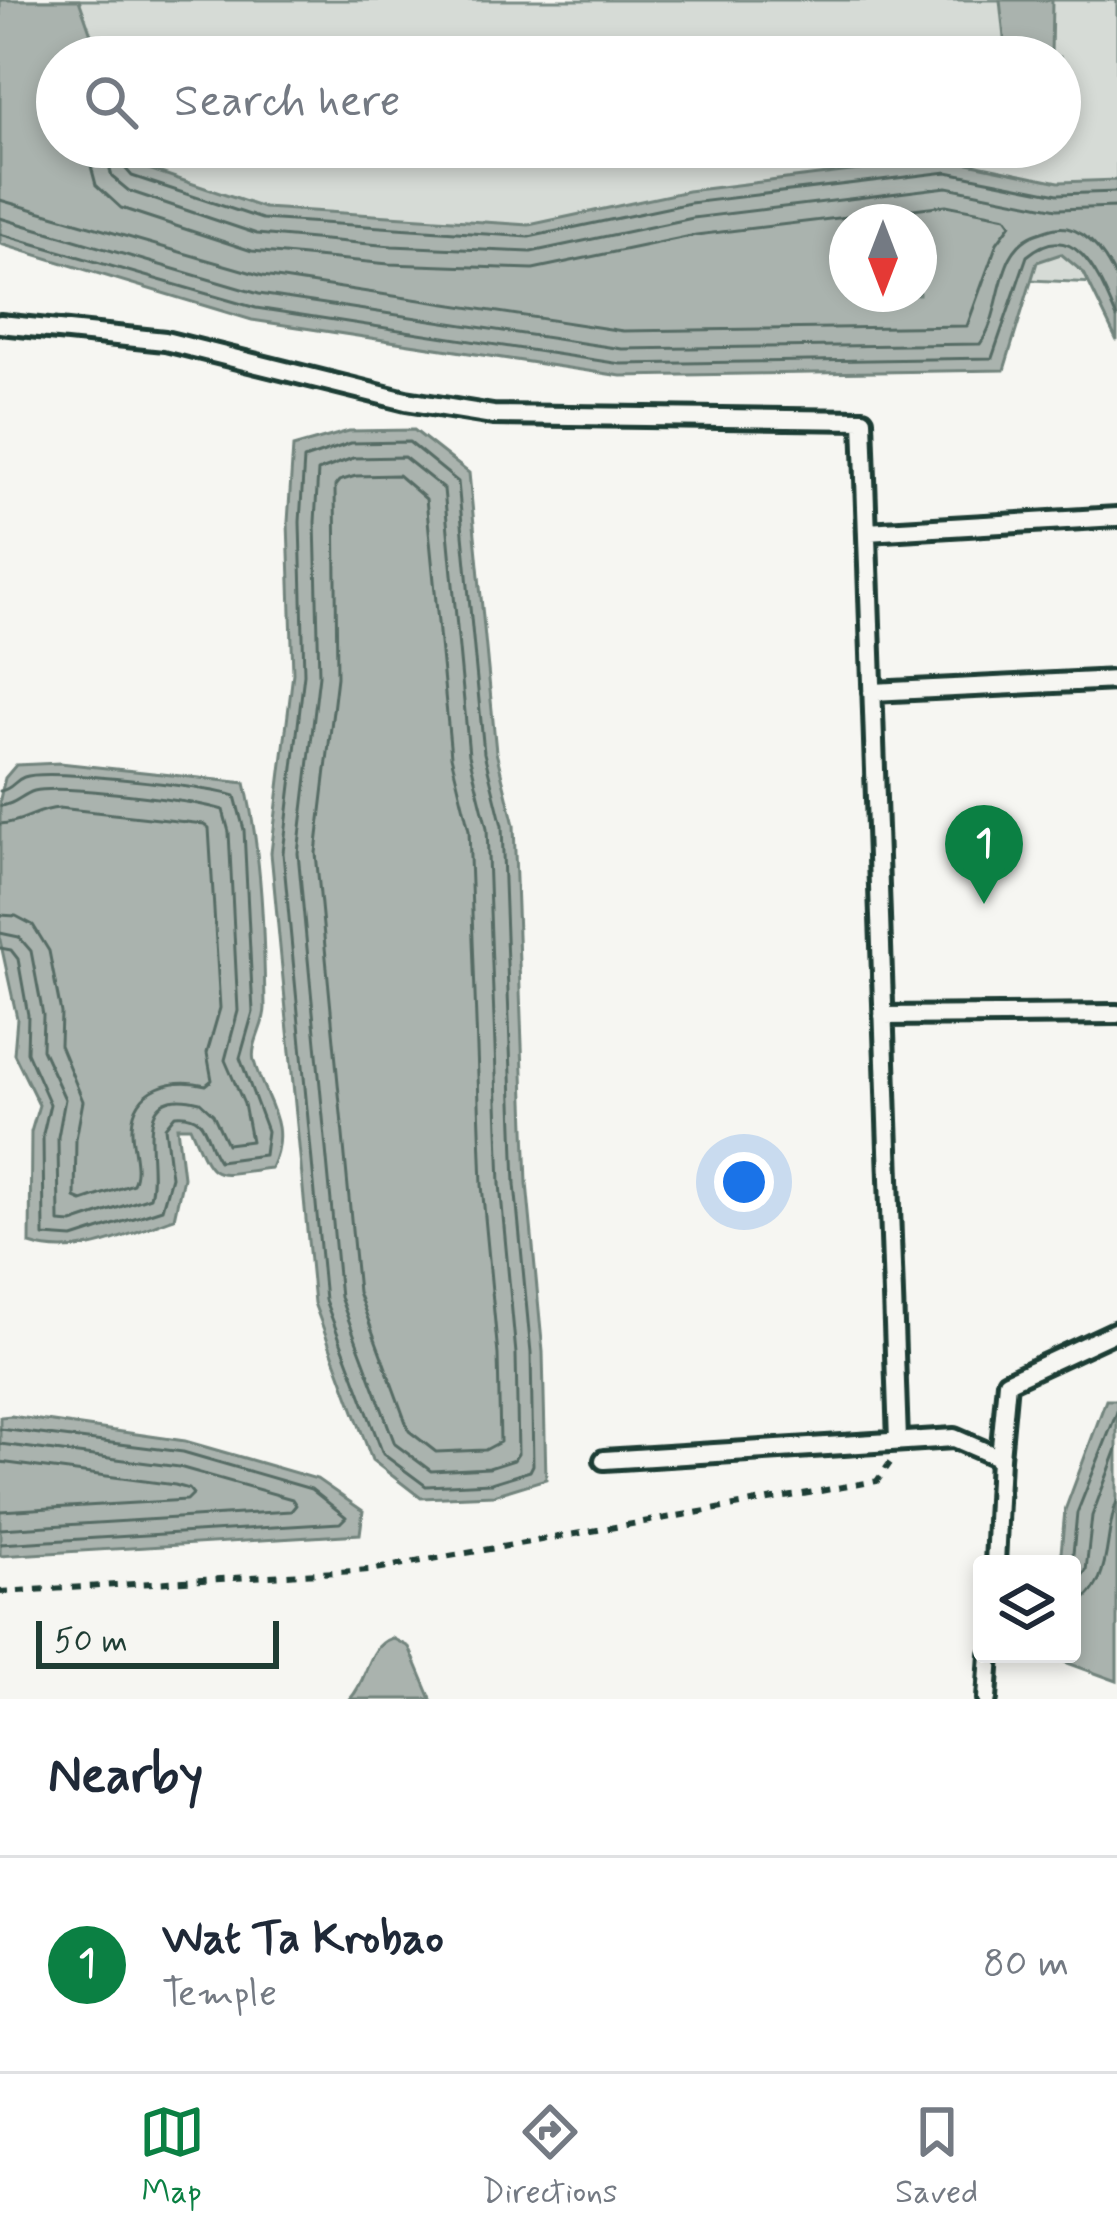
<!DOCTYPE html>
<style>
:root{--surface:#fff;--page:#f2f2f3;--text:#1f2937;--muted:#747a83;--line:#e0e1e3;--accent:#0b8043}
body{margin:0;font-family:Mynerve,sans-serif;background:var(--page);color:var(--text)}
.controls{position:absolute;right:36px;bottom:36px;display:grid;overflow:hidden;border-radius:12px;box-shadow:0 6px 18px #0003}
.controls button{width:108px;height:108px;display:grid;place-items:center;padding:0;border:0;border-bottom:3px solid var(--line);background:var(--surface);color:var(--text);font:60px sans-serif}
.compass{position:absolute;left:829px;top:204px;width:108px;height:108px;border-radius:50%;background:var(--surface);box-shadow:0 6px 18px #0003;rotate:180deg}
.scale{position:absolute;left:36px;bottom:30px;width:243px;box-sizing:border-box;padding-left:12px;border:6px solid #1f3d34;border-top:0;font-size:33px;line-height:42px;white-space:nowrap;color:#1f3d34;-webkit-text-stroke:9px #f6f6f2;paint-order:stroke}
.you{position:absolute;left:744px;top:1182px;width:42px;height:42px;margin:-30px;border:9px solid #fff;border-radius:50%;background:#1a73e8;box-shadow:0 0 0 18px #1a73e833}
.badge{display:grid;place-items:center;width:78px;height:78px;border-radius:50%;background:var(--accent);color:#fff;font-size:39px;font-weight:700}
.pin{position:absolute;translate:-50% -99px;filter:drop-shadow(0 3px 6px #0008)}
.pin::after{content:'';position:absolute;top:63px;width:42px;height:36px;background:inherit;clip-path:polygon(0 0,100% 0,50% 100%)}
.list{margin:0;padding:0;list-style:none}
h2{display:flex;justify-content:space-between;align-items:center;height:156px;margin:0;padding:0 48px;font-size:51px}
h2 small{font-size:39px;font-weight:400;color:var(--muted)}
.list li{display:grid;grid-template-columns:78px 1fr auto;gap:36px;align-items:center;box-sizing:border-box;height:216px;padding:0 48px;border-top:3px solid var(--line)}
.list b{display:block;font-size:45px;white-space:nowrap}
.list p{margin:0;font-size:39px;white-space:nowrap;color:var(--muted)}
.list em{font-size:39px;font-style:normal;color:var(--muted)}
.icon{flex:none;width:66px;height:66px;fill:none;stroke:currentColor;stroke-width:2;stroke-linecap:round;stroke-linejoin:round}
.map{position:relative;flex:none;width:1117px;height:1699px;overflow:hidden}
.search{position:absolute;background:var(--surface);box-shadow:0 6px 18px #0003;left:36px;right:36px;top:36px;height:132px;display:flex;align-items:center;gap:30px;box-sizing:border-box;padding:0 42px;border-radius:66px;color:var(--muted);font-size:45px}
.sheet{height:372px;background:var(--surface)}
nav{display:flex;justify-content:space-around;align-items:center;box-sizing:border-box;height:168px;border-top:3px solid var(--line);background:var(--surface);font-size:33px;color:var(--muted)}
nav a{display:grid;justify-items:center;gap:6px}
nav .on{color:var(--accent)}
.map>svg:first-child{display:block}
.green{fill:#d6dbd6;stroke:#7a8c85;stroke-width:3;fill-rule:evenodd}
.water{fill:#aab3ae;stroke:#72847d;stroke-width:3;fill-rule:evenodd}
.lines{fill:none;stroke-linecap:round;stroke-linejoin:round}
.shore{stroke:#576c65;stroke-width:3}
.service-casing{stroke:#1f3d34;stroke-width:26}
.path{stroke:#1f3d34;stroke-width:6;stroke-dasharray:9 9;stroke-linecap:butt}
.service{stroke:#f6f6f2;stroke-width:16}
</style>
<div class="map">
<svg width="1117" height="1699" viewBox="0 0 1117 1699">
<rect width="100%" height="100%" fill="#f6f6f2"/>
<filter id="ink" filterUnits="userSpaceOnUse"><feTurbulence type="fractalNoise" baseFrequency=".00833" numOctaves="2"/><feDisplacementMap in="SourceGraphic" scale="24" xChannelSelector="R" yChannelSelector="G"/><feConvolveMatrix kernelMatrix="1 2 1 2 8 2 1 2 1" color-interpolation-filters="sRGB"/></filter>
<g filter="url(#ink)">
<!-- green -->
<path class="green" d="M0 0H1117V284L919 275V222L0 236ZM57 57H1060V147H57Z"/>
<!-- water -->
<path class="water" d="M0 0H79L99 57H57V147H130L137 165 264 208 529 225 688 191 949 159 1059 182 1117 180V341L1084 273 1061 254 1037 262 1004 370 621 376 252 320 0 244ZM847 222H919V294H847Z
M1000 0H1052L1051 57H1006Z
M414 430 469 473 496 752 514 825 527 1183 543 1352 546 1479 494 1495 421 1498 372 1460 314 1303 271 853 293 673 288 522 293 447 349 431Z
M60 763 245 783C262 855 264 934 265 1008 265 1025 250 1045 254 1061 265 1102 292 1123 271 1168 209 1175 215 1185 190 1127H177L183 1177 174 1218C128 1234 78 1260 30 1244L31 1132 39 1105 14 1054 17 1018 0 940V799L5 778 16 765Z
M1106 1400H1117V1681L1051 1657V1654H1072V1564H1060L1065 1510Z
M11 1416 185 1441 317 1479 363 1511 360 1534 0 1556V1417Z
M392 1638 409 1647 431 1699H350C369 1679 366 1647 392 1638Z"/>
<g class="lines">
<!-- shore -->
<path class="shore" d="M104 147 112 177 129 191 257 234 392 246 531 252 693 218 947 187 1057 209 1117 207
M120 147 125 168 132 176 262 219 529 237 690 203 947 172 1058 194 1117 192
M0 200 263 276 623 331 967 326 997 243 1011 224 1006 217 946 205 696 235 533 269 389 264 252 251 121 208 96 185 86 147
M0 218 259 294 622 349 980 344C1005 311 993 247 1039 233 1048 230 1057 226 1067 228 1091 233 1108 260 1117 281
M0 234 256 308 621 364 992 358 1027 256C1077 214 1101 282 1117 318
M409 442 458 482 484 753 502 826 515 1184 531 1353 533 1465 530 1471 491 1483 426 1486 383 1454 325 1300 283 853 304 674 300 522 304 459 351 443Z
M404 457 444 489 469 755 487 828 500 1184 516 1354 518 1454 514 1460 489 1468 431 1471 395 1444 340 1297 298 853 319 675 315 522 318 471 353 458Z
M398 475 426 499 451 756 469 830 482 1185 498 1355 500 1442 485 1450 436 1452 409 1431 358 1292 316 853 337 677 335 486 339 481 356 476Z
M0 791C13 789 13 781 24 777 47 768 210 787 235 796L244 830 253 1012 240 1058 267 1131 264 1155 219 1161C203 1139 210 1112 175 1115L165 1127 171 1177 162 1209 73 1238 44 1236 43 1134 50 1104 27 1052 28 1015 18 959 11 950 0 948
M0 806C15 805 21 795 34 791 60 784 196 801 223 810L229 832 238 1011 225 1060 244 1104 251 1141 227 1144 213 1114 200 1102C126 1082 161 1161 150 1197L72 1223 59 1222 58 1137 65 1099 42 1049 43 1015 31 951 19 937 0 933
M0 824C23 823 37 809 59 808L204 824 209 828 220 1008 207 1053 212 1080 206 1085C173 1077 134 1087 132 1127 131 1146 141 1168 133 1184L82 1201 75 1198 76 1139 83 1101 60 1045 61 1013 49 951 33 925 16 916 0 915
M0 1429 183 1452 311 1489 346 1517 340 1523 0 1544
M0 1444 179 1467 292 1499 296 1505 291 1511 0 1529
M0 1462 175 1485 189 1489 193 1494 187 1500 0 1511
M1072 1564 1077 1513 1117 1412
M1072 1587 1086 1571 1092 1516 1117 1449
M1072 1608C1115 1585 1102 1540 1117 1501"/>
<!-- service casing -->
<g class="service-casing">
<path id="service" d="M0 324 165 341 406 401 493 415 863 420 898 1441
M867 532 1117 517
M872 692 1117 680
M883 1016 1117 1014
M1000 1458 1007 1382 1117 1331
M604 1460 954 1438 1000 1458 995 1564
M987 1699 990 1654"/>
</g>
<!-- path -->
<path class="path" d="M0 1592 370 1570 877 1481 890 1463"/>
<!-- service -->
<use href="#service" class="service"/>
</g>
</g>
</svg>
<div class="controls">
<button><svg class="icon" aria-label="layers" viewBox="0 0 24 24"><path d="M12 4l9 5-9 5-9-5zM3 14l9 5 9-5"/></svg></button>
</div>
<svg class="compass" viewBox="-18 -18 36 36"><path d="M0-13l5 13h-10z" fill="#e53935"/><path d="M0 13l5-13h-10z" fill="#747a83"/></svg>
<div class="scale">50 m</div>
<div class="you"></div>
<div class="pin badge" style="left:984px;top:904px">1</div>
<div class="search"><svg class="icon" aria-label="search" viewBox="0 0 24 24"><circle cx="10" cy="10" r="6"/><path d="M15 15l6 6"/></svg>Search here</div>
</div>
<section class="sheet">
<h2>Nearby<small></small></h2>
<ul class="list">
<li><span class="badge">1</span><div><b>Wat Ta Krobao</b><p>Temple</p></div><em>80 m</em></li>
</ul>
</section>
<nav>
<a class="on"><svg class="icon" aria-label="map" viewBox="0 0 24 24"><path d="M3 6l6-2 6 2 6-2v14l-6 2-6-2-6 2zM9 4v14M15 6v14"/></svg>Map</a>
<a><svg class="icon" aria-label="directions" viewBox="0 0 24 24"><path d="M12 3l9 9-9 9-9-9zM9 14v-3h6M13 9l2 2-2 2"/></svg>Directions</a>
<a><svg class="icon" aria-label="saved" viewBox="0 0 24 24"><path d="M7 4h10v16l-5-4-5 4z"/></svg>Saved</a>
</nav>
